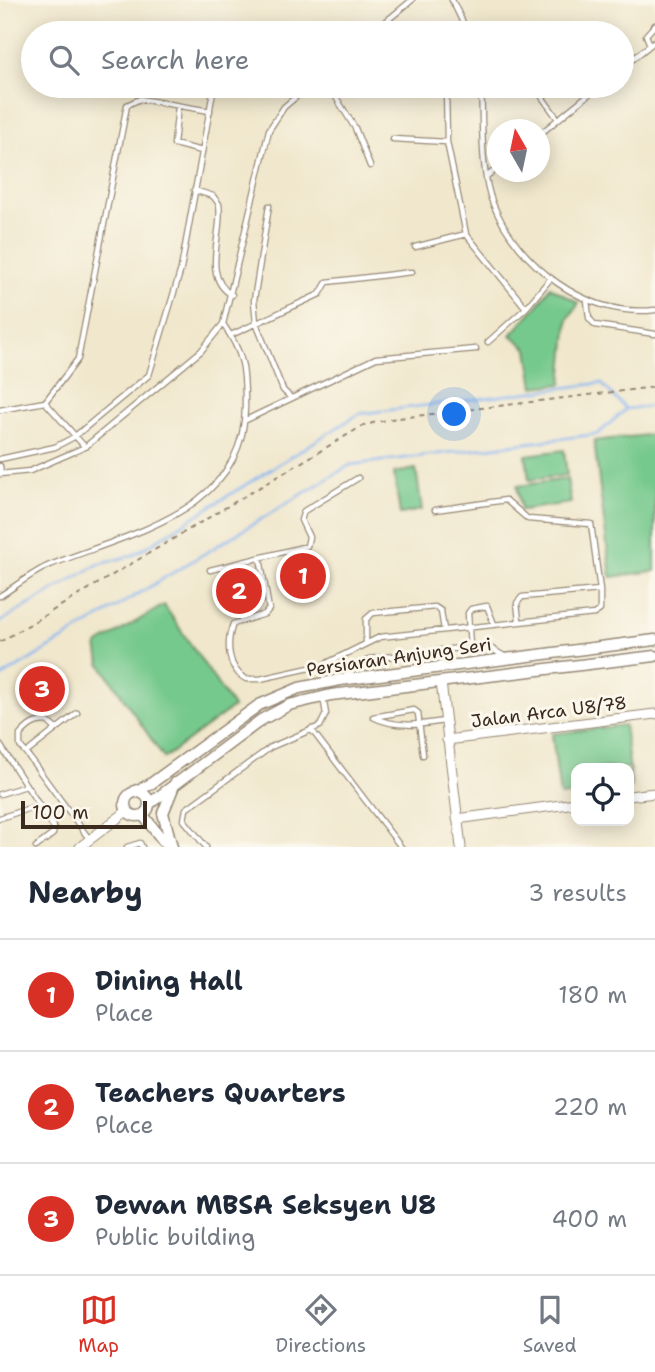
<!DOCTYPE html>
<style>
:root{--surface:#fff;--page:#f2f2f3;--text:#1f2937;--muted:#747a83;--line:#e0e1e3;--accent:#d93025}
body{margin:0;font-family:"Shantell Sans",sans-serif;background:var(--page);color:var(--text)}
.controls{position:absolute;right:21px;bottom:21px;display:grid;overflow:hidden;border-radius:14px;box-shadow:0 4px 18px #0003}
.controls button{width:63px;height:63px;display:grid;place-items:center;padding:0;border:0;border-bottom:2px solid var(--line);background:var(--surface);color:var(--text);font:35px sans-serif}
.compass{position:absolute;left:487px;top:119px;width:63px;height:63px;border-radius:50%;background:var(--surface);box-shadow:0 4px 18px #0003;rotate:351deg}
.scale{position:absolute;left:21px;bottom:18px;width:126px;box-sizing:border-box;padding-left:7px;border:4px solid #3b2a1e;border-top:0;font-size:19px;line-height:24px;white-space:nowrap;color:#3b2a1e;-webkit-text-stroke:5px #fbf7ec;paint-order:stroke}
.you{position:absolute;left:455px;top:415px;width:24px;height:24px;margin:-18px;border:5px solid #fff;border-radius:50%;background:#1a73e8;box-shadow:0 0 0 10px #1a73e833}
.badge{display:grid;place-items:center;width:46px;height:46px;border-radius:50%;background:var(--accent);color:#fff;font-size:23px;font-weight:700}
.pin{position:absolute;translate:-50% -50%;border:4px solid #fff;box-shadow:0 2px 7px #0006}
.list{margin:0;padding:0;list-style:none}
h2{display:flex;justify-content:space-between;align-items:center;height:91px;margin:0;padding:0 28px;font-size:30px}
h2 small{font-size:23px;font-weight:400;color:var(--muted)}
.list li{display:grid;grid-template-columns:46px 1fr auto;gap:21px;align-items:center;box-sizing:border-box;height:112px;padding:0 28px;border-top:2px solid var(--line)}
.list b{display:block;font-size:26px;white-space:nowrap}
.list p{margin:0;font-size:23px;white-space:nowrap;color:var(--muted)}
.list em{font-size:23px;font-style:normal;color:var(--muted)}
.icon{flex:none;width:38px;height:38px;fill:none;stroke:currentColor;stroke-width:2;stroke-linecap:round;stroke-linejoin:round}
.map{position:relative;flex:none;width:655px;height:847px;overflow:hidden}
.search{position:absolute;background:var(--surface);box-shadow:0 4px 18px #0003;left:21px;right:21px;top:21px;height:77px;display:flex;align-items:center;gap:18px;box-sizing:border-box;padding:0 24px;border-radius:38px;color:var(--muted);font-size:26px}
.sheet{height:427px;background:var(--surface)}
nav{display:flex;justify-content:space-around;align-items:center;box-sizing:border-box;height:98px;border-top:2px solid var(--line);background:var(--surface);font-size:19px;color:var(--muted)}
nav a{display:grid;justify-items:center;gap:4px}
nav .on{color:var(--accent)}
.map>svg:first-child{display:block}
.green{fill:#76c98d;stroke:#587a56;stroke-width:2}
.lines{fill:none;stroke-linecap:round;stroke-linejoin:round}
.stream{stroke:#86b5f1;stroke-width:2.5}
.service-casing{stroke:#968875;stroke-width:7}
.minor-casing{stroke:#968875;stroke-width:11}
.tertiary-casing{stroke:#968875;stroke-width:13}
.path{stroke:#968875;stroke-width:2;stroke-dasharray:5 5;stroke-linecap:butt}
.service{stroke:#fff;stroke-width:4.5}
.minor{stroke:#fff;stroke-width:9}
.tertiary{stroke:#fff;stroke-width:10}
.labels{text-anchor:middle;stroke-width:6;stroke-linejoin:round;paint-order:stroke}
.street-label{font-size:18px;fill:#3b2a1e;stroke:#fbf7ec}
</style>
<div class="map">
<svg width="655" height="847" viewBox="0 0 655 847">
<rect width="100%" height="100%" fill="#fbf7ec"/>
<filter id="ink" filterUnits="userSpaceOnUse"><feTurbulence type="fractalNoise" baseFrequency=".0143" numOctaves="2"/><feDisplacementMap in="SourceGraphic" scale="14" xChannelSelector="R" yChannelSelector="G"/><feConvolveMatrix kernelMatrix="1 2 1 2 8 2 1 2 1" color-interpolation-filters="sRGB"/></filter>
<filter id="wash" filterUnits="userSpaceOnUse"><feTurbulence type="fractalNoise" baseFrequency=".00686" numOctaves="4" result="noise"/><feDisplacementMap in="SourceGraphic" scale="28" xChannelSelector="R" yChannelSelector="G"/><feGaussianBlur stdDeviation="1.57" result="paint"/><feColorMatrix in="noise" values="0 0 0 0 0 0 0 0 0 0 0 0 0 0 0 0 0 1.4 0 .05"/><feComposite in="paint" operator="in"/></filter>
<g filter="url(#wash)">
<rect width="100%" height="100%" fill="#f0e7cc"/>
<!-- green -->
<path class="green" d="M550 287 579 303 568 319 562 384 534 387 528 349 511 335 539 304Z
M655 434V571L611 577 594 441Z
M564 450 567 475 529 480 526 455Z
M416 469 422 510 400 514 394 473Z
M567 479 571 503 521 510 517 486Z
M164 605 233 707 164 758 100 663 97 645Z
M624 725 632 787H629V768H576V794L560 796 552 734Z"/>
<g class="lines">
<!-- stream -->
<path class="stream" d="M0 622 97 565 133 555 359 414 601 383 626 409
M0 678 350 465 598 434 626 409 655 406"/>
</g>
</g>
<g filter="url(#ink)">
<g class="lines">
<!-- service casing -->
<g class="service-casing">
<path id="service" d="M452 0 468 33
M372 33 412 0
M650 45 646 35 655 25
M622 68 655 41
M329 86 355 128 370 166
M446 86 447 142 466 234 526 308 551 278
M481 86C483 120 480 173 493 204 519 266 586 318 655 310
M534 86 558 119
M178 106 174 144 202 151
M540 134 599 86
M393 139 447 142
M487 176 498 168
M194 190 213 196 219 204C224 233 200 276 232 295
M269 206 254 300 256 323 283 390 291 398
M415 247 466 234
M587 300 589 318 595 325 655 334
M231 335 320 294 327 282 412 272
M488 342 526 308
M45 402 78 359 127 105 140 99 210 111
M0 410 45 402 85 447
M246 420 376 358 476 349
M0 459 55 447 74 437 149 375 181 269 214 86
M0 466 1 474
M0 474 30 471 85 447 201 351 223 324 269 130 284 107 309 86
M260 558 269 609 265 614 233 624C226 642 227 669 246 679H260L323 665 380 637 594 614 600 610V590L591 524 528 519 506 500 435 510
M210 570 307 546 309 537 301 520 304 511 358 478
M0 596C16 586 33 572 50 565 129 533 247 512 245 404 245 369 244 354 223 324
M519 620 517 603 522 597 600 590
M366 642V619L373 613 435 607 441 611 444 630
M470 647 468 613 471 609 487 606 494 624
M346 675 369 659 451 649 487 646 504 656
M77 713 26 753 90 840
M311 729 401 847
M0 745 54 828 53 834 36 847
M26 753 20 746V735C28 726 34 721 47 721L56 729
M423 755 418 713 414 710 373 717C394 728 421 725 444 721
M0 794 26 786
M0 818 39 805
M127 847 140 843 142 847
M206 847 184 820 186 809 271 747 320 726 326 714 323 697"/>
</g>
<!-- minor casing -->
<g class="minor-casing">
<path id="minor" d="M441 682 461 847
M447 740 655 714
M629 796 655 793
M457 819 576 803
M80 847 127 811"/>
</g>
<!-- tertiary casing -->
<g class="tertiary-casing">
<path id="tertiary" d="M135 791 149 785 259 705 299 688 340 680 655 640
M125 804a12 12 0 1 1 24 0a12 12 0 1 1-24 0Z
M149 804 261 720 289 705 331 695 655 656
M143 815 168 847
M172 847 163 813 175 783"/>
</g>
<!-- path -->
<path class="path" d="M0 642 364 425 391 419 655 387"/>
<!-- service -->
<use href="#service" class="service"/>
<!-- minor -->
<use href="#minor" class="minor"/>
<!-- tertiary -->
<use href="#tertiary" class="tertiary"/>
</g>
</g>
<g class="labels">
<!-- street labels -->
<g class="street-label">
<text transform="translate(399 657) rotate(-8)" y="6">Persiaran Anjung Seri</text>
<text transform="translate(549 712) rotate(-7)" y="6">Jalan Arca U8/78</text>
</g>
</g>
</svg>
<div class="controls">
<button><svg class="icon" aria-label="locate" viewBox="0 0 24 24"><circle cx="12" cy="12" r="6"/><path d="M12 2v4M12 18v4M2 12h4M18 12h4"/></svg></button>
</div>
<svg class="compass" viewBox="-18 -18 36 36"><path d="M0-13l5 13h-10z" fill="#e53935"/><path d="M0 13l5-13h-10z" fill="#747a83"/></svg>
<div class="scale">100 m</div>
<div class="you"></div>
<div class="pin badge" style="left:303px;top:576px">1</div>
<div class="pin badge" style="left:239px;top:591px">2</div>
<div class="pin badge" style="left:42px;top:689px">3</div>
<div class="search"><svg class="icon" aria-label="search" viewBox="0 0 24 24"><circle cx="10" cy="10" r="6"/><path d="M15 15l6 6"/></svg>Search here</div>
</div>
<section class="sheet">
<h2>Nearby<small>3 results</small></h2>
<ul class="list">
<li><span class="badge">1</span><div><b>Dining Hall</b><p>Place</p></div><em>180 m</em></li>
<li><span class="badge">2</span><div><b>Teachers Quarters</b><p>Place</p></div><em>220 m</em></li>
<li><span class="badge">3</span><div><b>Dewan MBSA Seksyen U8</b><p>Public building</p></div><em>400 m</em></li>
</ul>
</section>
<nav>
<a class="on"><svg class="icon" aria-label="map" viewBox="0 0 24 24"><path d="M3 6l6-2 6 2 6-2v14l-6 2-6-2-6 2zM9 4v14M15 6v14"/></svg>Map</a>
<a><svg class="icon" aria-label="directions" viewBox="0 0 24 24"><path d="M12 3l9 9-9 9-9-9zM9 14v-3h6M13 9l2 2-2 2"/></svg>Directions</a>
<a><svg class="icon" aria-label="saved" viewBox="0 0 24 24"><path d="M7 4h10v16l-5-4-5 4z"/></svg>Saved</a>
</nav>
